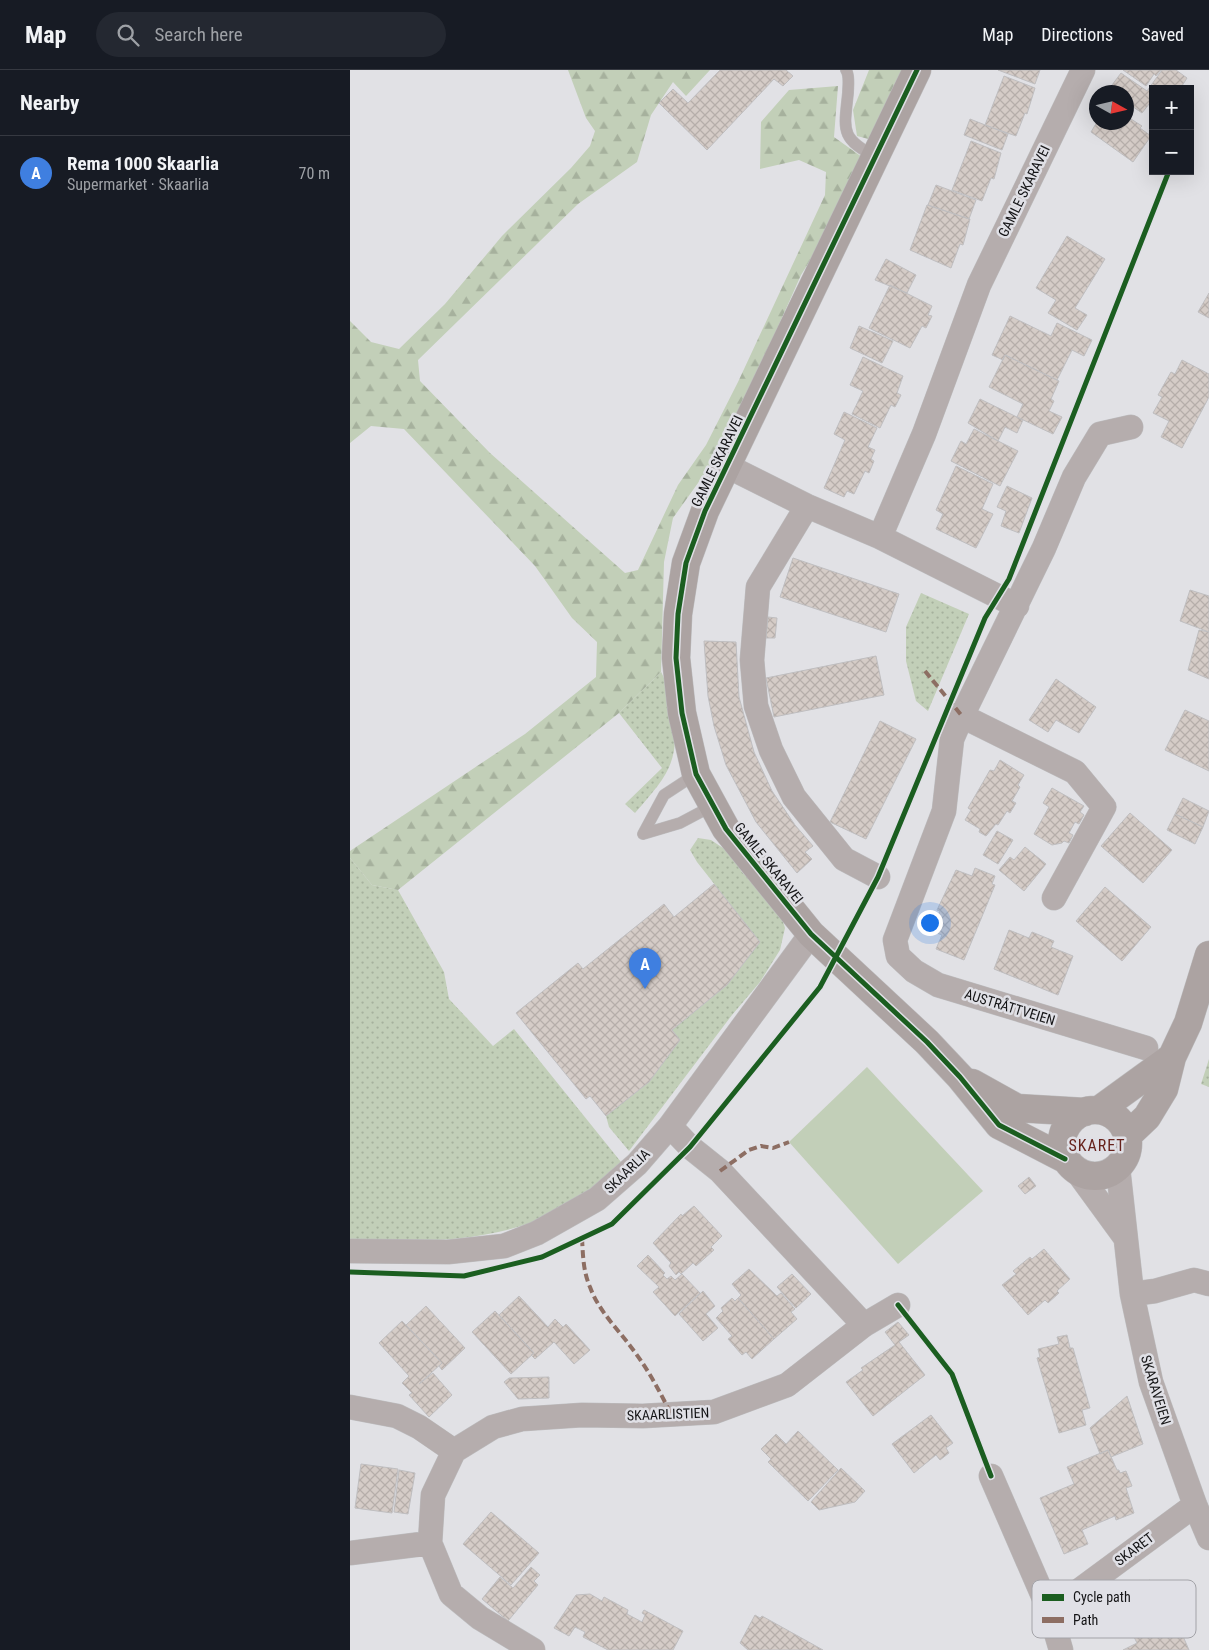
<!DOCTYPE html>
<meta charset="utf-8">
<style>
:root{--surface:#171b24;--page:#242831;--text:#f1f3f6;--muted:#9ea1a6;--line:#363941;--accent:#aeafb2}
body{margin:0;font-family:"Roboto Condensed",sans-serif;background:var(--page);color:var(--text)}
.controls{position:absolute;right:15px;top:15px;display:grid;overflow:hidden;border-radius:0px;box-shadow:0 5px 20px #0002}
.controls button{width:45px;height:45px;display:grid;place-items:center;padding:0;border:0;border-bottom:1px solid var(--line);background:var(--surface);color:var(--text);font:25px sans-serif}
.compass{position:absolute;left:739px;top:15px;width:45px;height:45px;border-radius:50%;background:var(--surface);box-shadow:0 5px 20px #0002;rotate:98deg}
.you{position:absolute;left:579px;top:852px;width:18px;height:18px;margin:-12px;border:4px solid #fff;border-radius:50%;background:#1a73e8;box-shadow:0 0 0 8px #1a73e833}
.badge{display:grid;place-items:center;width:32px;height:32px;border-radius:50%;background:var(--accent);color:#fff;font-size:16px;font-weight:700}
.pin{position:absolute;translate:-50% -41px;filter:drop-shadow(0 1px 2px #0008)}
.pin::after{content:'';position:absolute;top:26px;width:18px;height:15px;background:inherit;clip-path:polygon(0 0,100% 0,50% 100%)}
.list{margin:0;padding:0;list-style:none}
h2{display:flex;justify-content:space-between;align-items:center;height:65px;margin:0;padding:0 20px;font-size:21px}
h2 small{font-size:16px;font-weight:400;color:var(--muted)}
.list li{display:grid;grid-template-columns:32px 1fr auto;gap:15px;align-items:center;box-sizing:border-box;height:75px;padding:0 20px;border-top:1px solid var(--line)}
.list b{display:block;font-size:19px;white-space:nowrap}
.list p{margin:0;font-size:16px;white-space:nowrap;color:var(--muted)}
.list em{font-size:16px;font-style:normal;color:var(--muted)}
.icon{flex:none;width:28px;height:28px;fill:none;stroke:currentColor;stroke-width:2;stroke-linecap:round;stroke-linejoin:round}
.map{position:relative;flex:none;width:859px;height:1580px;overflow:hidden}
header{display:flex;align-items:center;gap:30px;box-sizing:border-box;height:70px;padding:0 25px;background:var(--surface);border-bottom:1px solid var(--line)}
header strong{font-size:24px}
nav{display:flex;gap:28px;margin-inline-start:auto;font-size:18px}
.search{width:350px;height:45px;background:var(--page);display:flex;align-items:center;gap:12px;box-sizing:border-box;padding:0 18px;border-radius:28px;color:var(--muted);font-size:19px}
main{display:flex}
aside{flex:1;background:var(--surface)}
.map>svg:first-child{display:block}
.green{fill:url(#green-dots)}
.forest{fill:url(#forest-firs)}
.pitch{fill:#c2cfb8}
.building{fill:url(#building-cross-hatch);stroke:#bfbec0}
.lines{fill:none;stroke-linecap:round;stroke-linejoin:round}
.lane-casing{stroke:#bdbdbf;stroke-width:12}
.street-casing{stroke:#bdbdbf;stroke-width:25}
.secondary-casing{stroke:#bdbdbf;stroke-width:29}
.lane{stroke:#b5adad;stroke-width:11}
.street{stroke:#b5adad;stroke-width:24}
.secondary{stroke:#aca3a2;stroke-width:28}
.quiet{stroke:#8d6e63;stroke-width:4;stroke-dasharray:8 4;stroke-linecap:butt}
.cycleway-casing{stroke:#e0e0e6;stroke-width:8}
.cycleway{stroke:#1b5e20;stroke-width:5}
.labels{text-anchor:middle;stroke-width:5;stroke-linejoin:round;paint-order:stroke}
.street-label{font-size:14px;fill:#141416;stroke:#e0e0e6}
.quarter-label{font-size:16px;letter-spacing:1px;fill:#66211b;stroke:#e0e0e6}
.key{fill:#e0e0e6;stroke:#a3a3a8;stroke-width:1}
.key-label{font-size:14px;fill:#141416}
</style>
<header>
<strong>Map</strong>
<div class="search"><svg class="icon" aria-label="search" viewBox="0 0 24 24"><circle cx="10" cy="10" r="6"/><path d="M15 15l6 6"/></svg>Search here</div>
<nav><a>Map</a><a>Directions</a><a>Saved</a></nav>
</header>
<main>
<aside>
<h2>Nearby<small></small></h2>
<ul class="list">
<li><span class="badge" style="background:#3f7fe0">A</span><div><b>Rema 1000 Skaarlia</b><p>Supermarket · Skaarlia</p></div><em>70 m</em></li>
</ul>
</aside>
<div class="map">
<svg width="859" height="1580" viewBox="0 0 859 1580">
<defs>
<pattern id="green-dots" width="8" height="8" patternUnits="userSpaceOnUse" patternTransform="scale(1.25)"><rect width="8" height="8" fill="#c2cfb8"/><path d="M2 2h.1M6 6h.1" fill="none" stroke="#a6b19d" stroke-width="1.8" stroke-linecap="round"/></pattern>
<pattern id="forest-firs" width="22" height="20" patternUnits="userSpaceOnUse" patternTransform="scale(1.25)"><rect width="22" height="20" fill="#c2cfb8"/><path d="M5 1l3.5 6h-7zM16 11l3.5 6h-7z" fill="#a6b19d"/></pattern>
<pattern id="building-cross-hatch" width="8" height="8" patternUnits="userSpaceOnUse" patternTransform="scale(1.25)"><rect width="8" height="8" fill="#d5ccc7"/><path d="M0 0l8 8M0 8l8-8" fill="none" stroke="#b6aeaa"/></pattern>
</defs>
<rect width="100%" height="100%" fill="#e1e1e5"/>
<!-- green -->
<path class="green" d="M571 523 619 544 578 641 566 631 556 591V557Z
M311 602C318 614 319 626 322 639 332 691 317 706 285 743L275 734 312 698 269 643Z
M348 768 361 770 379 782 392 802 430 842 435 858 430 880 410 912 382 945 279 1081 259 1057 256 1046 299 1012 330 970 322 960 377 915 410 872 347 792 340 780Z
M0 788 22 815 48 820 94 902 99 929 143 976 164 959 271 1092C252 1110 229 1131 205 1143 144 1172 67 1174 0 1169Z
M859 989V1017L851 1014Z"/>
<!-- forest -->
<path class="forest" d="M218 0H360L336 26 323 12 301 45 287 92 228 134 68 290 70 311 140 383 275 503 288 500 328 415 356 375 388 312 475 125 476 102 449 90 410 99 411 52 439 20 488 16 484 67 512 87 486 149 451 205 399 322 363 392 323 448 314 492 311 602 269 643 48 820 22 815 0 788V781L175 664 246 607 247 572 222 548 185 496 54 359 21 356 0 373V251L21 272 49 279 95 234 152 166 221 98 240 76 245 61 236 48Z
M519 0H557L526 71 507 66 503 40Z"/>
<!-- pitch -->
<path class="pitch" d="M517 997 633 1121 548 1194 439 1072Z"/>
<!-- building -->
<path class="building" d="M370 0H436L443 6 433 16 424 9 357 80 309 33 323 19 338 33Z
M648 0H690L685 14Z
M773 0H811L806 6 804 4 796 16Z
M812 0H826L837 8 830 19H803V29L792 43 776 32V22H764L759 19 771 3 797 21Z
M654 6 685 18 677 44 675 43 666 66 635 55Z
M776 48 780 51 781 49 792 56 790 58 801 66 783 92 741 62 747 52H776Z
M620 49 658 64 652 80 614 65Z
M621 71 651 83 644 109 641 108 632 131 602 120Z
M586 115 626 130 619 149 578 135Z
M577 135 620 149 613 175 610 174 601 198 560 180Z
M717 166 755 189 725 238 737 245 727 260 698 243 706 230 686 218Z
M536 189 566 205 557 223 525 210Z
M540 215 582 236 578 245 582 246 576 258 572 256 560 278 519 258Z
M859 223V248L848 242Z
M660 246 701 266 707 253 742 270 734 286 722 280 707 310 655 285 653 290 642 285Z
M509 256 543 271 532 293 500 278Z
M655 285 709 311 701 329 704 331 699 341 712 347 703 364 667 347 673 334 639 317Z
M513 287 553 306 547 323 551 325 545 337 541 335 530 358 502 344 513 321 500 315Z
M832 290 859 304V327L832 378 811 367 819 351 803 343 812 327 808 325 821 302 825 304Z
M630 329 673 350 667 363 655 357 648 371 618 353Z
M494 342 527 358 518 377 525 380 521 389 524 391 519 403 515 401 504 424 497 421 494 427 474 418 495 370 484 364Z
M624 359 668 381 650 416 601 391 611 371 616 374Z
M606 396 643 414 632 439 643 444 626 478 586 459 593 444 586 440Z
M657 416 682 428 669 463 651 456 656 441 647 437Z
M443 488 549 524 536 562 430 527Z
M840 520 859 526V562L830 551Z
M418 547 427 548 425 568H416Z
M849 560 859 562V609L838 600Z
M354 571 386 572 389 627 404 682 422 721 445 755 463 776 455 782 462 789 447 803 406 752 376 695 364 656 358 626Z
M526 586 534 625 424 647 416 608Z
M706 609 746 637 729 663 706 650 698 662 679 650Z
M835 640 859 651V701L815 680Z
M530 651 566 669 516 769 480 752Z
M650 690 674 705 668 715 670 717 662 731 666 733 660 743 657 741 648 755 646 754 636 766 629 762 630 759 615 750 621 740 618 738 632 714 640 700 644 701Z
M702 718 734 736 730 742 734 745 729 754 725 752 719 763 723 765 719 773 714 771 712 773 702 775 684 764 699 737 693 733Z
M833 728 859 741 853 757 825 744Z
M780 743 822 780 793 813 751 776Z
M825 744 853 757 845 774 817 760Z
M647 761 663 770 648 794 633 785Z
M675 777 696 794 674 821 649 800 660 787 664 790Z
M625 798 645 806 642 814 645 815 614 890 586 879 592 865 582 861 590 841 587 840 606 800 622 806Z
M364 814 410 872 377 915 322 960 330 970 299 1012 256 1046 240 1026 236 1029 166 943 228 893 233 899 314 834 324 847Z
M755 817 801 857 772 891 726 851Z
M659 860 679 868 682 862 704 871 701 877 723 886 708 925 644 899Z
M679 1107 686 1116 675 1124 668 1116Z
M344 1136 372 1166 361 1177 364 1180 346 1196 343 1193 331 1204 329 1202 326 1205 319 1196 321 1193 303 1173 331 1144 332 1146Z
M694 1179 720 1209 707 1221 709 1223 698 1233 695 1230 678 1245 652 1215 666 1204 663 1201 680 1187 682 1189Z
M298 1185 315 1203 313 1205 317 1209 321 1206 325 1210 332 1204 350 1223 325 1246 303 1222 309 1217 287 1196Z
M399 1199 427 1226 431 1223 445 1239 441 1242 447 1249 424 1269 388 1228 391 1225 382 1214Z
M442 1204 461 1224 446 1238 427 1217Z
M353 1221 365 1236 356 1244 368 1258 353 1271 329 1244Z
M169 1226 198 1257 205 1249 213 1257 216 1254 240 1280 224 1294 204 1272 185 1289 181 1285 184 1283 149 1245Z
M382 1228 385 1231 388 1228 424 1269 402 1289 396 1282 392 1285 378 1269 382 1266 366 1248 373 1241 371 1238Z
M76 1236 115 1278 92 1300 89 1296 92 1293 56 1255Z
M145 1241 184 1283 161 1304 122 1262Z
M52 1251 92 1293 69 1314 83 1303 102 1325 79 1347 59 1325 62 1323 52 1313 59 1306 29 1273Z
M548 1252 559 1265 549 1272 575 1305 523 1346 496 1312 513 1300 511 1298 545 1275 535 1262Z
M717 1265 720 1278H723L740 1338 732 1340 736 1355 709 1363 687 1288 690 1287 688 1279 709 1274 707 1267Z
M199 1307V1328L168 1329 154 1312 159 1308Z
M777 1326 793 1374 761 1387 758 1380 750 1384 740 1358Z
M581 1345 603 1373 596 1378 599 1383 590 1390 586 1385 564 1403 542 1374Z
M448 1361 488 1400 458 1431 418 1392 421 1389 411 1379 426 1364 436 1374Z
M758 1380 767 1400H769L770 1403 776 1401 782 1416 776 1418 784 1443 766 1450 765 1446 732 1460 738 1474 714 1484 690 1428 724 1414 717 1397Z
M11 1394 48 1399 42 1443 5 1438Z
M491 1398 515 1421 505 1432 469 1440 461 1432Z
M49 1400 65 1403 58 1444 44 1442Z
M141 1442 189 1483 161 1515 113 1474Z
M181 1497 190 1505 184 1511 188 1515 158 1551 132 1529 150 1507 163 1518Z
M800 1510 805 1523 813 1520 839 1580H773L787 1573 764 1526Z
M240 1524 252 1531 254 1527 278 1540 277 1544 292 1552 295 1545 292 1543 294 1540 333 1561 323 1580H258L233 1567 235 1562 225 1557 219 1566 204 1558 226 1525Z
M405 1545 410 1548 412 1546 473 1580H398L390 1573Z"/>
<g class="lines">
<!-- lane casing -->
<g class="lane-casing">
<path id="lane" d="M496 0C500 6 498 16 498 23 494 61 490 68 526 87
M293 764 314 725 346 704
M293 764 330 753 364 735"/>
</g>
<!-- street casing -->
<g class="street-casing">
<path id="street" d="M377 396 457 436 530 467 667 536
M457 436 408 517 402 590 406 636 421 680 444 727 494 789 528 807
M530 467 574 364 629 215 733 0
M612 646 602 669 594 741 545 870 548 886 564 901 588 915 796 978
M704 828 754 737 725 702 612 646 694 478 724 407 750 364 781 357
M320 1056 340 1077 370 1101 514 1255
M768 1098 782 1224 801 1312 845 1435 859 1468
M728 1103 774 1166
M0 1181 98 1182 154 1176 187 1163 247 1129 287 1094 320 1056 461 864
M782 1224 805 1221 844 1210 859 1214
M0 1337 47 1346 69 1357 104 1381
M641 1406 700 1542 711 1580
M80 1473 83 1425 104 1381 143 1357 172 1349 232 1345 293 1346 364 1342 437 1315 514 1255 548 1235
M0 1483 80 1473 101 1524 130 1548 183 1580
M700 1542 845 1435"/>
</g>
<!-- secondary casing -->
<g class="secondary-casing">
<path id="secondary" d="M567 0 355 441 336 493 328 544 326 588 332 643 346 704 376 759 461 864 577 972 610 1007 649 1055 715 1089
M622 1013 667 1038 735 1042
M712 1073a33 33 0 1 1 66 0a33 33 0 1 1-66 0Z
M749 1040 822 987
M777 1066 797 1047 814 1019 822 987 838 953 859 885"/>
</g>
<!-- lane -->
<use href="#lane" class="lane"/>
<!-- street -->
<use href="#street" class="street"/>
<!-- secondary -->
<use href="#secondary" class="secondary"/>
<!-- quiet -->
<path class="quiet" d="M575 601 612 646
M370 1101 399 1080 411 1076 423 1078 439 1072
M232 1168C233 1185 233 1201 240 1217 249 1242 269 1260 284 1281 299 1301 310 1322 321 1344"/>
<!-- cycleway casing -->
<g class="cycleway-casing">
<path id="cycleway" d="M567 0 355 441 336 493 328 544 326 588 332 643 346 704 376 759 461 864 577 972 610 1007 649 1055 715 1089
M0 1202 114 1206 192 1187 262 1154 340 1077 470 917 528 807 635 548 659 509 819 101
M548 1235 602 1304 641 1406"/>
</g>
<!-- cycleway -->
<use href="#cycleway" class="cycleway"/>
</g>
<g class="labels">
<!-- street labels -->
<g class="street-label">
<text transform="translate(674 121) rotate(-64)" y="5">GAMLE SKARAVEI</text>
<text transform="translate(367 391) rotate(-64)" y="5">GAMLE SKARAVEI</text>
<text transform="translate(419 793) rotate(51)" y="5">GAMLE SKARAVEI</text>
<text transform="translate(660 937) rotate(17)" y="5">AUSTRÅTTVEIEN</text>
<text transform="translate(277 1101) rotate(-44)" y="5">SKAARLIA</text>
<text transform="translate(806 1320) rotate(73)" y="5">SKARAVEIEN</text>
<text transform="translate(318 1344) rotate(-2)" y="5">SKAARLISTIEN</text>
<text transform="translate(784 1479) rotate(-37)" y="5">SKARET</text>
</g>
<!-- quarter labels -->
<g class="quarter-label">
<text x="747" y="1081">SKARET</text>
</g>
</g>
<!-- legend -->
<rect x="682" y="1510" width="164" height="58" rx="8" class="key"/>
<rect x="692" y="1524" width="22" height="7" fill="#1b5e20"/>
<rect x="692" y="1547" width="22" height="6" fill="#8d6e63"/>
<g class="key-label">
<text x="723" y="1532">Cycle path</text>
<text x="723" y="1555">Path</text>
</g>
</svg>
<div class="controls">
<button>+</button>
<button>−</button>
</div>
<svg class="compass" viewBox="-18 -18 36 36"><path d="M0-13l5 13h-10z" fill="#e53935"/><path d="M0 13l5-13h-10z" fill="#9ea1a6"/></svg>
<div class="you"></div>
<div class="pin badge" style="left:295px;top:919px;background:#3f7fe0">A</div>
</div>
</main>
